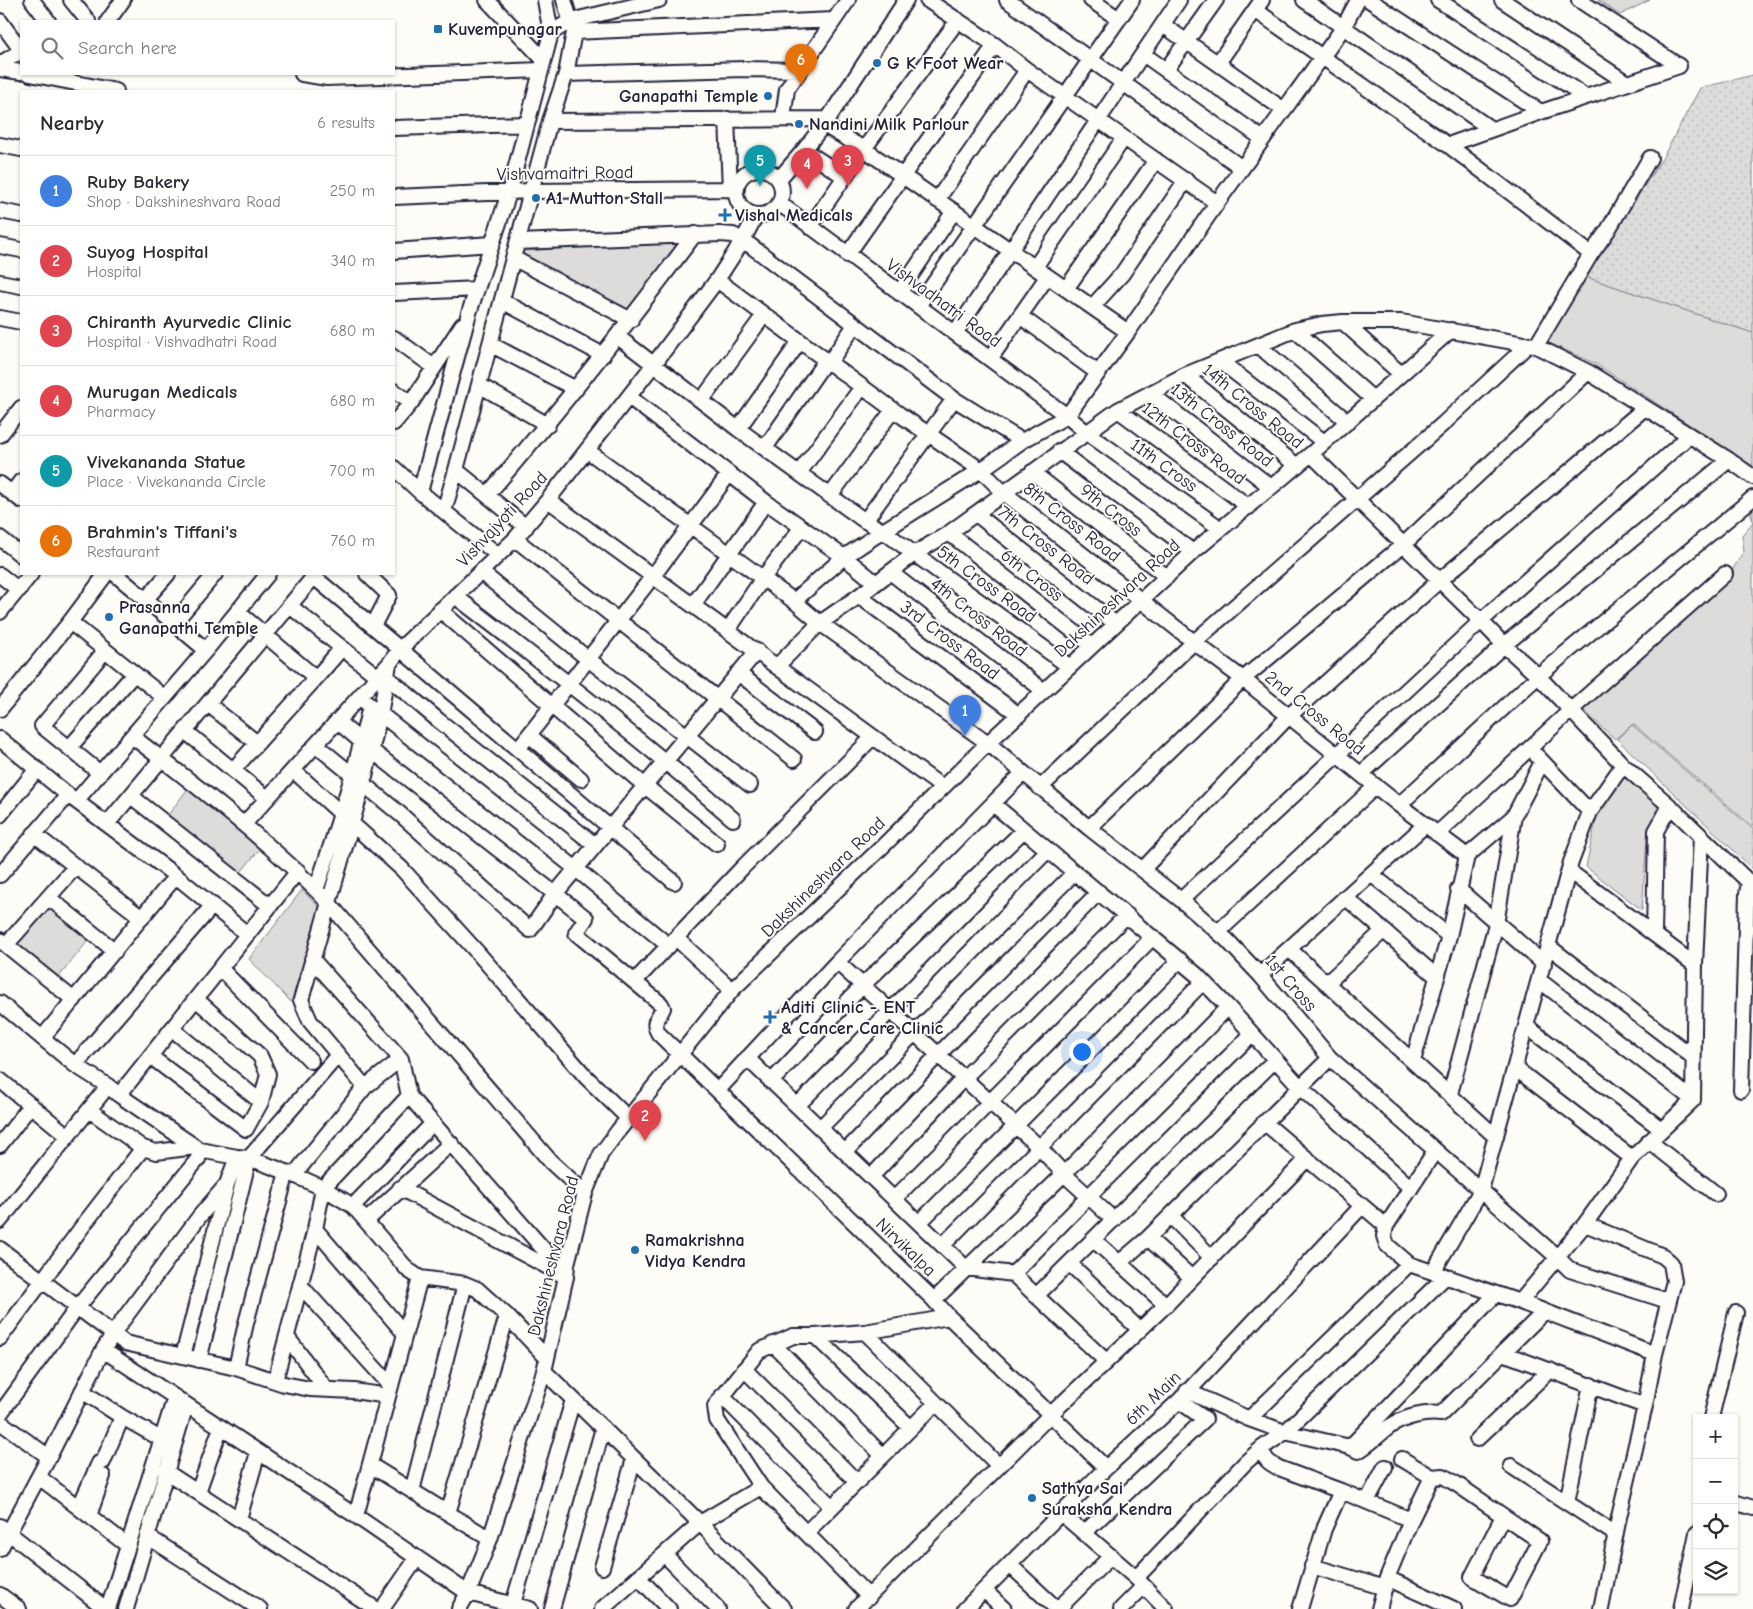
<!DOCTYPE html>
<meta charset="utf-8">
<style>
:root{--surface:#fff;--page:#f2f2f3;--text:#2b2b33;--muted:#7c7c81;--line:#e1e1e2;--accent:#1f6fb2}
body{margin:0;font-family:"Comic Neue",sans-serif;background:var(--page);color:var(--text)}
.controls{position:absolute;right:15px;bottom:15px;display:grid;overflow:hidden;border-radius:0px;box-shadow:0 1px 4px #0004}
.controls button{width:45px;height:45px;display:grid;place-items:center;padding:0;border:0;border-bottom:1px solid var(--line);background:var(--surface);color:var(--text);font:25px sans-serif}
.you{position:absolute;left:1081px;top:1051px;width:18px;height:18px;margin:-12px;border:4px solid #fff;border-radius:50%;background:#1a73e8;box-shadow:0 0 0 8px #1a73e833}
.badge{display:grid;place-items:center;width:32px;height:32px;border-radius:50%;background:var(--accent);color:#fff;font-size:16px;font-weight:700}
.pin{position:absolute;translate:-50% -41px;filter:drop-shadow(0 1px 2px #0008)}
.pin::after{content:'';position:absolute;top:26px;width:18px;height:15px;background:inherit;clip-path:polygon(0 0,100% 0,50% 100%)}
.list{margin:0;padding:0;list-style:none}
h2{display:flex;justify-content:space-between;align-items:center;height:65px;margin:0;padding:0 20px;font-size:21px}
h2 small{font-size:16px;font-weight:400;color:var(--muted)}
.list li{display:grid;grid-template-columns:32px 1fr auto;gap:15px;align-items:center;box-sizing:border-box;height:70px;padding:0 20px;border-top:1px solid var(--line)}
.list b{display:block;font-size:19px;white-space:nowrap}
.list p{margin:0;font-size:16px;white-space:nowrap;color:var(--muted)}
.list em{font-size:16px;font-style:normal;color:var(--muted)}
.icon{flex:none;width:28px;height:28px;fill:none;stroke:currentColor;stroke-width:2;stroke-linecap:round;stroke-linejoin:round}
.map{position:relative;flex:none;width:1753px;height:1609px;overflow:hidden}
.search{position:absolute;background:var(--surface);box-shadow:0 1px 4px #0004;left:20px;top:20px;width:375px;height:55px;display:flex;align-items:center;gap:12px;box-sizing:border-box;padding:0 18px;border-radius:0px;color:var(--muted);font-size:19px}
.panel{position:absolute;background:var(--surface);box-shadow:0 1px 4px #0004;left:20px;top:90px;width:375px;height:485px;border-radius:0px}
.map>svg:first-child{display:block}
.green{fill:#dddcdb;stroke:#807f8b}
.garden{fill:url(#garden-dots);stroke:#807f8b}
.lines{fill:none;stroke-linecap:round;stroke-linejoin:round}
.minor-casing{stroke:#22223b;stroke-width:18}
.minor{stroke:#fdfcf7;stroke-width:14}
.poi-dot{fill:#1f6fb2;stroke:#fdfcf7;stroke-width:2}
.labels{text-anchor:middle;stroke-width:4;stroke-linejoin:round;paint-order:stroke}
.poi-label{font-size:18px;font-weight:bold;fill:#22223b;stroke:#fdfcf7;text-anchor:start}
.street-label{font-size:18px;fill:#22223b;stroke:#fdfcf7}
</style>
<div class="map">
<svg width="1753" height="1609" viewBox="0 0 1753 1609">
<defs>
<pattern id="garden-dots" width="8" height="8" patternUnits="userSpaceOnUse" patternTransform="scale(1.25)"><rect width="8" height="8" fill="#dddcdb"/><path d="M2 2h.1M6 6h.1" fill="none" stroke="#bdbcbd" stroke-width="1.8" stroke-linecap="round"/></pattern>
</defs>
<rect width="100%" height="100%" fill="#fdfcf7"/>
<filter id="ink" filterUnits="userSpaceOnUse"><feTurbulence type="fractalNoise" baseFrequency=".02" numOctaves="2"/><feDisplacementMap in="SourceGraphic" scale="10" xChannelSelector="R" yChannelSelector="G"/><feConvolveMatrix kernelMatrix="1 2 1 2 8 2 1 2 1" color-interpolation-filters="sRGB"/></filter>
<g filter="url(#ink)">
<!-- green -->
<path class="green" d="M1598 0H1650L1620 15Z
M685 241 628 313 523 259V251Z
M1586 277 1753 333V466L1596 364 1547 342Z
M1753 503V827L1633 724 1615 739 1579 706 1728 577 1744 551 1742 535 1753 522 1749 507Z
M1632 725 1753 829V869L1617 739Z
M1625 774 1659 803 1647 838 1642 910 1586 867 1598 810Z
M189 787 262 846 238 876 165 819Z
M302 890 323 911 291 1002 249 959Z
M47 902 91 937 58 978 16 944Z"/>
<!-- garden -->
<path class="garden" d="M1753 75V333L1586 277 1663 157 1700 88Z"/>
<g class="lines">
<!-- minor casing -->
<g class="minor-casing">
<path id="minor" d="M32 0 48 21
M71 0 88 21
M487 0 544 60
M927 0 995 45 1027 70 1217 203
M1007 0 1242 168
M1091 0 1119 19
M1304 0 1491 129
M1369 0 1541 112
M1438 0 1586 97
M1502 0 1627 83
M1579 0 1679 66
M1255 10 1448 145 1591 254
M0 21 21 50
M108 21 123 0
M1163 25 1284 110
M574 32 833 20
M551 33 570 21 659 0
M1143 54 1263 139
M1218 63 1262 0
M0 64 21 51
M0 69 21 72
M1166 70 1216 0
M30 74 116 91
M302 74 327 78 541 70
M566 74 745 69 800 70
M783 118 787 89 848 0
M727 119 730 189
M550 121 828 119
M824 125 864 149 1128 332
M394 128 527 124
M0 145 21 149
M1448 145 1541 112 1679 66
M804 150 845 177
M736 192a23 23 0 1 1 46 0a23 23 0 1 1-46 0Z
M779 179 804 150 828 119 906 0
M394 197 531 191 737 189
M937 200 1027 70
M779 203 1067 416 1086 432 1221 529
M0 211 21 215
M810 227 864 149 958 20
M518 242 720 234 733 235 743 240 954 399 1022 441
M0 246 21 250
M394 251 492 244
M847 255 995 45
M513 258 631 320
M1035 267 1124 138
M717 280 899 414 981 470 1003 492 1194 642 1243 679 1399 805 1467 856
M0 282 21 286
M1066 289 1156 160
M394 293 477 289
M899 293 954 211
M502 301 603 355
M918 306 1132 0
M1092 307 1122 274 1186 180
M1020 316 1098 373
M0 318 21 322
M1343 322 1401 374
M1295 330 1373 399
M955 333 1179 0
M618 337 738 429 865 521 883 531 1070 667
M394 338 434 367
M490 344 576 389
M1259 346 1348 422
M1536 346 1591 254 1608 230 1650 158
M990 359 1047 277
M1220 361 1324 442
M829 363 855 325
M1185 375 1297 466
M479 385 548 425
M394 391 411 403
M1150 393 1271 487
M629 397 766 502 844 557 876 583
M702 400 764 315
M1118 410 1249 507
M394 423 411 403 462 325
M738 429 800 341
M0 435 21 408
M765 448 826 360
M588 451 794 601 820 623 988 743 1089 828 1181 900 1227 940 1260 975 1330 1058 1557 1257 1570 1270 1668 1301
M1059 451 1193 552
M1311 454 1481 621 1504 645 1538 676 1623 765 1670 806 1753 886
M394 468 420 492 498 555
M456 470 526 527
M1032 472 1167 577
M799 473 862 387
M0 484 21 500
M420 492 469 313 509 193 551 33 545 0
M12 493 21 481
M487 495C560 411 628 323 695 234
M830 496 893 410
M548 500 942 787
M444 511 456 470 550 121 566 74 574 32 564 0
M976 514 1116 624
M865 521 954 399
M949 533 1092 646
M0 538 21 555
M515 539 794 759
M481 572 588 659 750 785
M890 572 1044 691
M115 574 206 650
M367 574 389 595 373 626
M0 575 19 590
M314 577 400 649 674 882
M455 596C549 668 643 741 733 819
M859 596 1019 715
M146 599 168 574
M794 601 844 557 883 531 981 470 1022 441 1067 416 1128 332 1217 203 1343 28 1358 0
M693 605 766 502
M290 606 377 676
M440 610 644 785 717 844
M0 612 31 574
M238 612 316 678 342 648
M70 622 165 698
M174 623 215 574
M728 630 763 578 802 527
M777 666 820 623 859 596 914 554 949 533 1118 410 1185 375 1295 330 1322 324 1343 322H1401L1536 346 1588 372 1729 460 1753 477
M738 673 815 732
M387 677 438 720 595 845
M359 697 575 868 669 946
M208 704 257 743
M0 709 70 622 106 574
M337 721 371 750 586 918 576 933 661 1004 663 1008C658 1020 651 1021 659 1034L934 1300 949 1317 1106 1468
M185 731 267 798
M529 735 581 779
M133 737C201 789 268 841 328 902L551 1162 585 1193
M0 739 68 795 176 876 247 934
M316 745 400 814 530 930 555 894 757 651
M69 748 134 674
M518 749 653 576 729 474
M1537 756 1590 812
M233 770 316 678
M293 770 402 869 478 953 586 1077 628 1118
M100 773 42 726 105 651
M1361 774 1504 645 1729 460
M1040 788 1194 642 1444 423 1529 344
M131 796 270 906
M76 801 206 650 268 574
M993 804 1197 975 1228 1007 1301 1088 1411 1188
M1399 805 1538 676 1753 498
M0 815 37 769
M107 824 316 574
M244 824 389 664 400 649 515 539 548 500 654 364 717 280 743 240 756 215
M1089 828 1243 679 1404 544 1588 372
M34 834 142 918
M1437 834 1571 710 1725 574
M1143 869 1289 716 1440 580 1645 408
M1569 871 1695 965
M1371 874 1449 936
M0 875 68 795
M1458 889 1544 964
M316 890C337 829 356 769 370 706
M1345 897 1437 977
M49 898 115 951
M1181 900 1481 621 1689 436
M1218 932 1376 786
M1654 934 1656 831 1670 806
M676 938 732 990
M0 940 74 1000
M6 945 76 866
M1548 946 1693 1057
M1289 949 1496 1137
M312 959 401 1059 409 1096 553 1260 556 1272
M837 962 1039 1147 1064 1174 1114 1220
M220 968 311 1061
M1260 975 1425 825
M1539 980 1693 1100
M635 981 742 868 873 737
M1327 983 1383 931
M0 1003 75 1065 108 1086
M1526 1026 1661 1129
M172 1029 261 1102
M42 1038 176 876
M150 1056 246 1129 261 1102 268 1074 260 1056 196 999
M747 1058 966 1268 1013 1274 1106 1361
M1413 1061 1449 936 1467 856 1514 816
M75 1065 213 905
M1515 1068 1632 1158
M0 1080 68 1136
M771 1082 863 985 1024 830
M365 1087 310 1021 301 1000 363 784 380 715 389 664
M718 1090 837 962 1023 773
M1741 1090 1747 894 1749 882
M1450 1094 1496 924 1514 816 1542 762
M119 1095 200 1150 237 1157 249 1158 294 1175 323 1188 353 1206 408 1270 420 1278 465 1284 477 1289 507 1316 547 1358
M797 1106 1048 850
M89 1110 143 1148 156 1152 195 1147
M1264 1122 1386 1226
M820 1128 1075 872
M1649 1141 1716 1194
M0 1145 31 1105
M1435 1151 1386 1226 1384 1236 1387 1245 1409 1264 1520 1302 1655 1354
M845 1152 939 1054 1099 892
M294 1175 365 1087 401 1059
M871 1177 964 1078 1127 915
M400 1188 561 1274
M894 1199 1153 937
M353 1206 433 1123
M1171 1216 1212 1258
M0 1221 108 1086 119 1095 298 871
M366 1221 451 1143
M919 1223 1180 960
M1585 1224 1663 1256 1671 1263 1674 1281 1655 1354 1645 1406 1619 1517 1601 1609
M315 1229 405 1334
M1148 1238 1192 1278
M1094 1240 1166 1305
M943 1245 1203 982
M0 1249 125 1343 236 1368 284 1384 310 1389 354 1391 388 1396
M1120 1262 1148 1238 1330 1058
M1070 1264 1140 1330
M1433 1272 1481 1190 1571 862 1590 812 1623 765
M1013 1274 1089 1196 1252 1034
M300 1285 391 1386
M1036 1296 1275 1060
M934 1300 1064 1174 1228 1007
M1520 1302 1585 1224 1632 1158 1693 1100 1695 965 1701 836
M865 1332 999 1466
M815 1336 911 1428
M287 1337 327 1390
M0 1338 85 1223 143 1148
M773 1344 883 1456
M103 1350 356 1516 468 1593 530 1609
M1503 1353 1645 1406
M183 1356 227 1184 237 1157
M199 1360 249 1158 338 1055
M236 1368 246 1323 287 1172
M744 1369 857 1482
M544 1371 700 1523 784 1609
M275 1381 315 1229 323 1188 409 1096
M82 1391 122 1417 161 1439
M1187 1391 1249 1419 1285 1432 1350 1447 1496 1294
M722 1396 832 1507
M0 1414 77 1308 198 1159 200 1150
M1711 1418 1736 1313
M1249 1419 1409 1264
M0 1422 49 1457
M1477 1439 1550 1370
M1350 1447 1358 1451C1370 1444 1378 1435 1389 1427 1404 1417 1424 1412 1441 1414L1544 1312
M1262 1448C1264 1460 1269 1463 1279 1468L1341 1491 1411 1520
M1402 1459 1432 1477
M370 1465 490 1539
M1511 1466 1615 1534
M165 1471 376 1609
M39 1477 127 1545
M412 1491 465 1284
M198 1492 221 1427
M1367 1501 1385 1467
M1567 1502 1591 1385
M1734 1502 1753 1508
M79 1508 99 1463 103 1462 122 1417
M448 1513 507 1316
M1062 1514 1136 1578 1166 1609
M89 1516 103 1476
M356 1516 420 1278
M239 1519 258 1452
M0 1526 106 1609
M806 1533 936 1403
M1084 1533 1205 1419 1179 1401
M147 1536 260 1609
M0 1549 49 1457 103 1350 117 1328 199 1217 227 1184
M665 1555 718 1609
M1010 1565 1057 1609
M1312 1566 1385 1588
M602 1567 634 1459
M638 1577 669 1609
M1136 1578 1246 1462 1262 1448 1285 1432 1445 1277
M1387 1578 1454 1609
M984 1590 1004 1609
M0 1595 19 1609
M869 1597 761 1487 717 1420 715 1406 759 1351 793 1336H815L865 1332 949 1317
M513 1604 573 1400
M108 1609 175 1397
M126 1609 186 1405
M382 1609 417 1558
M459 1609 468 1593 490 1539 544 1371 566 1277 567 1264 585 1193 601 1154 618 1131 732 990 881 848 988 743 1193 552 1311 454 1451 330
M552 1609 603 1428
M602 1609 700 1523 761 1487
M856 1609 1051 1414 1166 1305 1307 1159
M965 1609 1106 1468 1179 1401 1361 1207
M1058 1609 1111 1556
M1121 1609 1144 1586
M1300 1609 1324 1529 1341 1491
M1379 1609 1387 1578 1411 1520 1432 1477 1443 1476 1458 1485 1540 1541 1510 1599 1472 1577 1503 1516
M1681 1609 1697 1533"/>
</g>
<!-- minor -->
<use href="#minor" class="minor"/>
</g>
</g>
<!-- markers -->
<g class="poi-dot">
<rect x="433" y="24" width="10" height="10" rx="2.5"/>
<circle cx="877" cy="63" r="5"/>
<circle cx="768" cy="96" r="5"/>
<circle cx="799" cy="124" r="5"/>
<circle cx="536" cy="198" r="5"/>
<path d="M722.5 207.5h5v5h5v5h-5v5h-5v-5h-5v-5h5z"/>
<circle cx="109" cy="617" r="5"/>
<path d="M767.5 1009.5h5v5h5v5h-5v5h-5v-5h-5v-5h5z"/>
<circle cx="635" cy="1250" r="5"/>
<circle cx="1032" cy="1498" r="5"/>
</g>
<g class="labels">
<!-- poi labels -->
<g class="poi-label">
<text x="448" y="35">Kuvempunagar</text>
<text x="887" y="69">G K Foot Wear</text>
<text x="758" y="102" text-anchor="end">Ganapathi Temple</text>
<text x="809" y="130">Nandini Milk Parlour</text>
<text x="546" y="204">A1 Mutton Stall</text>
<text x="735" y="221">Vishal Medicals</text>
<text x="119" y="613">Prasanna<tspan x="119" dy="21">Ganapathi Temple</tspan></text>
<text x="781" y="1013">Aditi Clinic - ENT<tspan x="781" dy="21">&amp; Cancer Care Clinic</tspan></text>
<text x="645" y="1246">Ramakrishna<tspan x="645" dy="21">Vidya Kendra</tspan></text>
<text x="1042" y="1494">Sathya Sai<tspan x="1042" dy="21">Suraksha Kendra</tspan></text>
</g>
<!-- street labels -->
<g class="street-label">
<text transform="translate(565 173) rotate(-1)" y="6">Vishvamaitri Road</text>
<text transform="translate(944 303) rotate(36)" y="6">Vishvadhatri Road</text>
<text transform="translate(1253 406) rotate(39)" y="6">14th Cross Road</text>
<text transform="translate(1222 425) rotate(38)" y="6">13th Cross Road</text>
<text transform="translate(1194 443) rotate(37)" y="6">12th Cross Road</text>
<text transform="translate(1164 465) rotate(36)" y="6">11th Cross</text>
<text transform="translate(1111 510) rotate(38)" y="6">9th Cross</text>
<text transform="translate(502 519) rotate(-47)" y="6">Vishvajyoti Road</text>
<text transform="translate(1072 522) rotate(38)" y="6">8th Cross Road</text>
<text transform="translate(1046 545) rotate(38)" y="6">7th Cross Road</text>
<text transform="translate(1032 575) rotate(38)" y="6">6th Cross</text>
<text transform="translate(987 584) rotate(36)" y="6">5th Cross Road</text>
<text transform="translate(1117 598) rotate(-43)" y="6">Dakshineshvara Road</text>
<text transform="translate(979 617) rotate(38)" y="6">4th Cross Road</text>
<text transform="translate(950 640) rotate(37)" y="6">3rd Cross Road</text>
<text transform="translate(1315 713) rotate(39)" y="6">2nd Cross Road</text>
<text transform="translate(823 877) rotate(-44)" y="6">Dakshineshvara Road</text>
<text transform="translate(1291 983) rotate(49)" y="6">1st Cross</text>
<text transform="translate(906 1247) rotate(44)" y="6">Nirvikalpa</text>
<text transform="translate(553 1256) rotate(-76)" y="6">Dakshineshvara Road</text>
<text transform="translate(1153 1398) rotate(-44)" y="6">6th Main</text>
</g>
</g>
</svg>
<div class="controls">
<button>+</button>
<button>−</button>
<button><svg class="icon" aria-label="locate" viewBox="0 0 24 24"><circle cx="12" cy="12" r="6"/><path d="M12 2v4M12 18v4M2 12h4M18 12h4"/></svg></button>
<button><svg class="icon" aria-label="layers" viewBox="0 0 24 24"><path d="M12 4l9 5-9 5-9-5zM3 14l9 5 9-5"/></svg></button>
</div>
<div class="you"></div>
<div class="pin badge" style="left:965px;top:736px;background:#3f7fe0">1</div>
<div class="pin badge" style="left:645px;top:1141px;background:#e0444e">2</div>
<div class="pin badge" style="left:848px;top:186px;background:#e0444e">3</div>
<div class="pin badge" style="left:807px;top:189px;background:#e0444e">4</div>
<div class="pin badge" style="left:760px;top:186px;background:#0f9aa8">5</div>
<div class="pin badge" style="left:801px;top:85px;background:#e8710a">6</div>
<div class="search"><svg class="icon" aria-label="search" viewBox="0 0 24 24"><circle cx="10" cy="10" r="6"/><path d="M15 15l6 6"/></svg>Search here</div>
<section class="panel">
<h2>Nearby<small>6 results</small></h2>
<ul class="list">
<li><span class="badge" style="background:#3f7fe0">1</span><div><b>Ruby Bakery</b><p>Shop · Dakshineshvara Road</p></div><em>250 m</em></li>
<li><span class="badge" style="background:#e0444e">2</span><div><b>Suyog Hospital</b><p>Hospital</p></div><em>340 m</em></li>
<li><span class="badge" style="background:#e0444e">3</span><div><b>Chiranth Ayurvedic Clinic</b><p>Hospital · Vishvadhatri Road</p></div><em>680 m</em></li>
<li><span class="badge" style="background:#e0444e">4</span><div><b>Murugan Medicals</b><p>Pharmacy</p></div><em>680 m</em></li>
<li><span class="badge" style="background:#0f9aa8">5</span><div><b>Vivekananda Statue</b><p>Place · Vivekananda Circle</p></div><em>700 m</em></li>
<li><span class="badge" style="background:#e8710a">6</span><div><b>Brahmin's Tiffani's</b><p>Restaurant</p></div><em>760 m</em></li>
</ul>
</section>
</div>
